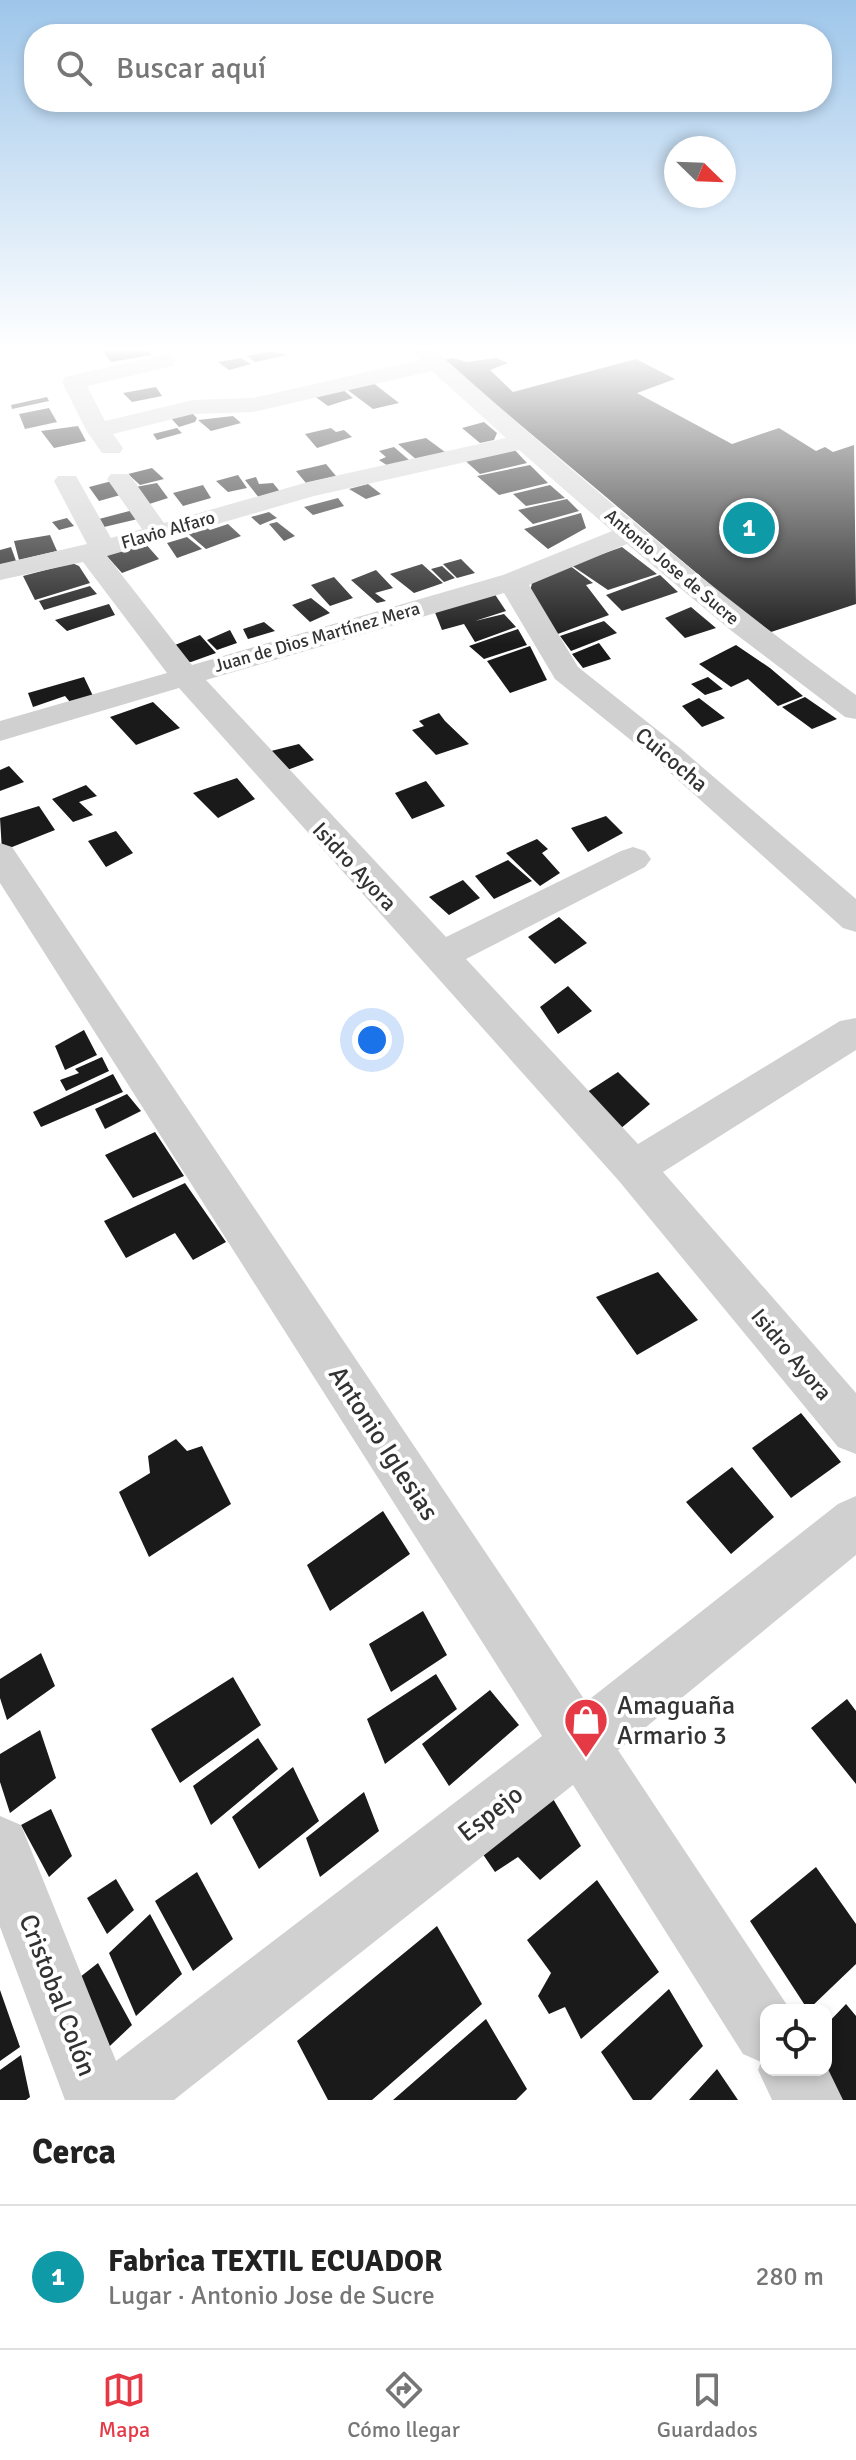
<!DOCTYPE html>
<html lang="es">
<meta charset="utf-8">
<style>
:root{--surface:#fff;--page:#f2f2f2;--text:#222;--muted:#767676;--line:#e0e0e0;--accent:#e63946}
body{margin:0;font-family:Signika,sans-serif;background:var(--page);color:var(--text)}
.controls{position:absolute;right:24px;bottom:24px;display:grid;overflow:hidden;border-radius:16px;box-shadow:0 4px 12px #0003}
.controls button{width:72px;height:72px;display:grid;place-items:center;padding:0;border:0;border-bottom:2px solid var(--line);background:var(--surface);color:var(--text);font:40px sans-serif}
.compass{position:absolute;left:664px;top:136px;width:72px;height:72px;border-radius:50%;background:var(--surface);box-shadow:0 4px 12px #0003;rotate:113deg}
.you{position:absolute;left:372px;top:1040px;width:28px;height:28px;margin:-20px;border:6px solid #fff;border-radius:50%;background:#1a73e8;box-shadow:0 0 0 12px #1a73e833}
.badge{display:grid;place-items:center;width:52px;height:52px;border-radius:50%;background:var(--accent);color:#fff;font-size:26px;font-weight:700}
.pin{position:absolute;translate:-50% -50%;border:4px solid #fff;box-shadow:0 2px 8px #0006}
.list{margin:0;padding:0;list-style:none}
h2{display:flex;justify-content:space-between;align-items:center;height:104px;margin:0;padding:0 32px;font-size:34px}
h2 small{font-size:26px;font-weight:400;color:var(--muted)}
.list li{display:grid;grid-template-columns:52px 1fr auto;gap:24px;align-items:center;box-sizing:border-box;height:144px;padding:0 32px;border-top:2px solid var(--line)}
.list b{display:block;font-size:30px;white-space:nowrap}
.list p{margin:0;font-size:26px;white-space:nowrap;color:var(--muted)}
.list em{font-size:26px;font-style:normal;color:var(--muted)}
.icon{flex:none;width:44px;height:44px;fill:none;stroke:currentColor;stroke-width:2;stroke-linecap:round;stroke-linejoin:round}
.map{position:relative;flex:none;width:856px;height:2100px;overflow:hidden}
.search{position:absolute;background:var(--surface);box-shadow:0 4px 12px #0003;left:24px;right:24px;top:24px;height:88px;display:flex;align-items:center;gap:20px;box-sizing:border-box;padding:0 28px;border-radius:32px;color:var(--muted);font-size:30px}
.sheet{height:248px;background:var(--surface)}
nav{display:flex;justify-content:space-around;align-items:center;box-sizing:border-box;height:112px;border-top:2px solid var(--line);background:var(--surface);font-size:22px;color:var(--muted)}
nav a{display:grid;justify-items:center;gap:4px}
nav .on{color:var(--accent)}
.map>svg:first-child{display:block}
.building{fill:#1a1a1a}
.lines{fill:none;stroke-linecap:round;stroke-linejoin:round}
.minor{fill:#d0d0d0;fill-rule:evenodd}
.labels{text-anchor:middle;stroke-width:8;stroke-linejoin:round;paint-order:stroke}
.far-street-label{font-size:18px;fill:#333;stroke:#fff}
.street-label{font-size:22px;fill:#333;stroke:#fff}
.near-street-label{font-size:26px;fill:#333;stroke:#fff}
.near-poi-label{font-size:26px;fill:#333;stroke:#fff;text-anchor:start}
</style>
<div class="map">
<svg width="856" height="2100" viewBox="0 0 856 2100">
<rect width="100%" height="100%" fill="#fff"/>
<!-- building -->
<path class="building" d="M102 351H148L152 355 111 362Z
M272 351 288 355 255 362 247 356Z
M241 358 251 364 229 370 218 362Z
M453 358 466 362 496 358 508 363 490 370 513 392 636 359 675 379 637 393 732 444 779 428 816 451 825 447 833 452 854 445 856 604 768 633 443 360Z
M372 382 399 403 373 409 345 388Z
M156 387 162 396 132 402 123 393Z
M342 389 353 398 328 406 313 395Z
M47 397 49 401 12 409 11 405Z
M49 408 57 422 25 429 19 414Z
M191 412 197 418 195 422 179 427 168 415Z
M233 416 241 423 211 431 198 420Z
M484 422 497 433 494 440 480 443 462 428Z
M78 426 86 441 54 448 41 431Z
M177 428 182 433 157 440 153 434Z
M331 428 336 432 344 430 352 437 317 448 305 434Z
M426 438 445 452 417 460 398 444Z
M394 447 409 460 388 466 379 460 386 457 379 451Z
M512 447 527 463 480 474 461 457Z
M326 464 336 476 306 483 296 471Z
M530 465 548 483 499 495 477 476Z
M152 468 164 479 140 485 128 474Z
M238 475 247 488 228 492 216 481Z
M256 477 259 484 273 483 282 494 260 499 245 480Z
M112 481 124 494 99 501 89 487Z
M157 483 168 498 143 506 130 488Z
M368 484 381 494 366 499 349 489Z
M203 485 211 498 183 506 173 493Z
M550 485 565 498 526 506 513 494Z
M338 498 344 506 313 515 304 507Z
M567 499 579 511 533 524 518 510Z
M137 509 142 518 104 527 99 519Z
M269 512 277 518 260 525 251 517Z
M581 513 586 528 548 549 524 529Z
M67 518 74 526 59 530 52 522Z
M277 522 295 536 284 541 269 524Z
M228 524 241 536 206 549 185 531 204 526 210 530Z
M50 535 57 551 19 560 14 541Z
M187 537 202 549 177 558 167 543Z
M144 542 159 559 122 573 105 554Z
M11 547 16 561 0 565V550Z
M622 547 657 574 608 590 571 565Z
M461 559 475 573 457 578 443 564Z
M72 563 79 566 90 583 35 600 23 576Z
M422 564 443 583 414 593 390 574Z
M569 565 593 583 586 585 609 615 555 635 530 591 534 576Z
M442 566 455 578 444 582 431 569Z
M376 570 393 588 375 593 386 601 377 603 351 580Z
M660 575 678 592 622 611 606 595Z
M334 577 353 598 330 606 311 585Z
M90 586 97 594 44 610 39 601Z
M492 590 506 611 475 621 504 614 516 627 475 642 464 624 442 630 432 605Z
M311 598 330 613 310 622 292 605Z
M109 604 115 615 67 631 55 620Z
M691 607 716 628 685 638 665 618Z
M604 621 617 633 571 651 560 636Z
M264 622 275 631 248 639 243 629Z
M518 629 527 645 484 659 469 646Z
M230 630 237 643 217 650 207 640Z
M200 635 216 653 191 662 179 661 175 645Z
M599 643 611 659 583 668 572 654Z
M736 645 770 668 803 696 778 706 748 679 731 687 699 664Z
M530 646 547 680 510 693 487 661Z
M84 677 93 696 70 702 65 696 33 707 28 693Z
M708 677 723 689 705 695 691 684Z
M805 697 837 719 812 729 782 707Z
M699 698 725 718 702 727 682 706Z
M153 702 180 728 136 745 110 717Z
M439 713 445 721 469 744 436 755 412 730 424 726 419 721Z
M299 744 314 760 274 775 255 755Z
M9 766 24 782 0 791V770Z
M237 778 255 799 218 818 193 793Z
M426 781 445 806 412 819 395 793Z
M86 785 97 796 79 802 93 815 73 822 52 799Z
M39 806 55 830 2 851 0 818Z
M606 816 623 833 588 852 571 828Z
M116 831 133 853 106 867 88 841Z
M537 839 548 849 542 853 560 873 540 886 506 853Z
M508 860 532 881 494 899 475 876Z
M463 880 480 898 449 915 429 897Z
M559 917 587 943 555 964 528 937Z
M568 986 592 1011 558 1034 540 1007Z
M84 1030 97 1055 65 1070 55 1046Z
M102 1057 109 1071 66 1091 60 1080 79 1073 75 1069Z
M618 1072 650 1104 620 1129 575 1100Z
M113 1074 123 1092 41 1127 33 1112Z
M127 1094 141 1111 105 1129 95 1109Z
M155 1132 184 1176 133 1198 105 1155Z
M185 1183 226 1242 193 1260 175 1233 126 1258 104 1221Z
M658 1272 698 1320 637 1355 596 1297Z
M801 1413 841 1462 791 1498 752 1448Z
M176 1439 187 1451 202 1446 231 1504 149 1557 119 1492 150 1473 148 1456Z
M732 1467 774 1517 731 1554 686 1502Z
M383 1511 410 1554 330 1611 307 1565Z
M423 1611 447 1655 391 1692 369 1644Z
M41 1653 55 1686 7 1720 0 1698V1679Z
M436 1674 457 1709 385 1764 367 1719Z
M233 1677 261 1725 180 1783 151 1729Z
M490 1690 519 1725 449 1786 422 1744Z
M847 1699 856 1711V1784L811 1728Z
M40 1730 56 1778 10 1813 0 1782V1754Z
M258 1738 278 1769 211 1825 193 1786Z
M293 1767 319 1821 259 1869 232 1817Z
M364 1792 379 1831 320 1877 306 1838Z
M549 1792 581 1846 540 1880 518 1857 495 1872 480 1850Z
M51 1809 72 1856 49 1877 21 1825Z
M816 1867 856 1924V1964L808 2010 750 1921Z
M197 1872 233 1939 193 1971 155 1901Z
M116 1879 134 1910 107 1934 87 1898Z
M597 1880 659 1972 581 2039 565 2007 549 2014 538 1996 551 1973 527 1940Z
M150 1914 182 1974 136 2016 109 1953Z
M437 1926 482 2004 372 2100H328L297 2041Z
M98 1963 132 2025 93 2062 66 1988Z
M669 1989 703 2046 651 2100H633L601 2052Z
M0 1990 20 2047 0 2061Z
M846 2004 856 2016V2100H816L798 2070H826V2025Z
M486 2019 527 2089 516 2100H393Z
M21 2055 30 2097 26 2100H0V2070Z
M717 2069 738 2100H689Z"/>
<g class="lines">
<!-- minor -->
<path class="minor" d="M412 351H436C571 471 709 589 856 695V719L845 717 733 632 627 544 529 585 578 667 680 748 856 899V932L843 928 658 762 555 679 504 593 206 680 446 937 621 851 633 847 645 851 651 859 645 867 466 959 638 1144 840 1021 856 1018V1050L663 1172 856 1393V1454L838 1447 619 1181 179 688 0 741V721L167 673 83 562 0 580V564L87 544 54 481 58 476H76L111 538 142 529 107 479 111 474H129L164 523 308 482 506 438 432 371 253 412 193 414 113 434 123 448 120 453H102L86 430 62 382 65 377 165 354 173 356 176 361 173 366 87 386 105 421 193 400 253 398 420 360ZM519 450 612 531 503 575 192 665 107 556 314 496Z
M0 843 12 847 586 1702 838 1504 856 1496V1555L618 1750 789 2008 766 2010V2070H826V2065L843 2100H772L758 2070 761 2062 743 2054 573 1785 174 2100H65L0 1927V1816L21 1825 116 2061 542 1736 0 883Z"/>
</g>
<!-- sky -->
<linearGradient id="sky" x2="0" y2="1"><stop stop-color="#9ec6ea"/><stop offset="0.54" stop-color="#fff"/><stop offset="1" stop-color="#fff" stop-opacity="0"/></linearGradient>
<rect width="856" height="645" fill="url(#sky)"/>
<!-- icons -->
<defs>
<g id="shop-pin" transform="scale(2.3)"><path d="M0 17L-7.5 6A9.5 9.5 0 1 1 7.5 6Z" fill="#e63946" stroke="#fff"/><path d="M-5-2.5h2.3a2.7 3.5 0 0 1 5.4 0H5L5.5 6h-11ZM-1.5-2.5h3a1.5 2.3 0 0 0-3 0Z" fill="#fff"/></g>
</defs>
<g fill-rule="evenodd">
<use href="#shop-pin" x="586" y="1720"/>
</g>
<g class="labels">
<!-- far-street labels -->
<g class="far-street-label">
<text transform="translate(168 530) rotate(-16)" y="6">Flavio Alfaro</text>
<text transform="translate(672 567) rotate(40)" y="6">Antonio Jose de Sucre</text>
<text transform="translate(317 637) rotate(-16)" y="6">Juan de Dios Martínez Mera</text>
</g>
<!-- street labels -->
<g class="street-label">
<text transform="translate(672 759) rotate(40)" y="8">Cuicocha</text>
<text transform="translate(355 866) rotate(47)" y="8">Isidro Ayora</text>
<text transform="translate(792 1354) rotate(50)" y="8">Isidro Ayora</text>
</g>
<!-- near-street labels -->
<g class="near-street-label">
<text transform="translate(384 1443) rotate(57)" y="9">Antonio Iglesias</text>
<text transform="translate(490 1813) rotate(-38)" y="9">Espejo</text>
<text transform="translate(58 1995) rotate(69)" y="9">Cristobal Colón</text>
</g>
<!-- near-poi labels -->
<g class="near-poi-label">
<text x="617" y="1714">Amaguaña<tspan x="617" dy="30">Armario 3</tspan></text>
</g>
</g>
</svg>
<div class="controls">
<button><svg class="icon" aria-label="locate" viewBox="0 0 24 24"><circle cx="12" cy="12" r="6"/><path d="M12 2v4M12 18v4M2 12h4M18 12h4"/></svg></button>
</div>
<svg class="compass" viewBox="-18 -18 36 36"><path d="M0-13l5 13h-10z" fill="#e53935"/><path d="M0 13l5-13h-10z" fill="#767676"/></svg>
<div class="you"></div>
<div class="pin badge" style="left:749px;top:528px;background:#0f9aa8">1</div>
<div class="search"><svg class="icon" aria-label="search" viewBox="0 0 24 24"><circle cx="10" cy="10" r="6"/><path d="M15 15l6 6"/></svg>Buscar aquí</div>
</div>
<section class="sheet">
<h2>Cerca<small></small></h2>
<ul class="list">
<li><span class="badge" style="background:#0f9aa8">1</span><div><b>Fabrica TEXTIL ECUADOR</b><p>Lugar · Antonio Jose de Sucre</p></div><em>280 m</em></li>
</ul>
</section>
<nav>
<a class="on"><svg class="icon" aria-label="map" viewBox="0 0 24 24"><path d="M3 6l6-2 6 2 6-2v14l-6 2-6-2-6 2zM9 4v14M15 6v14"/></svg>Mapa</a>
<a><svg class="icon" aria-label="directions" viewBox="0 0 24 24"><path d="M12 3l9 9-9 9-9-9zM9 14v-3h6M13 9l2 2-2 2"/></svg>Cómo llegar</a>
<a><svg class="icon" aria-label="saved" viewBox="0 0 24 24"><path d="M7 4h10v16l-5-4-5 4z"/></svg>Guardados</a>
</nav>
